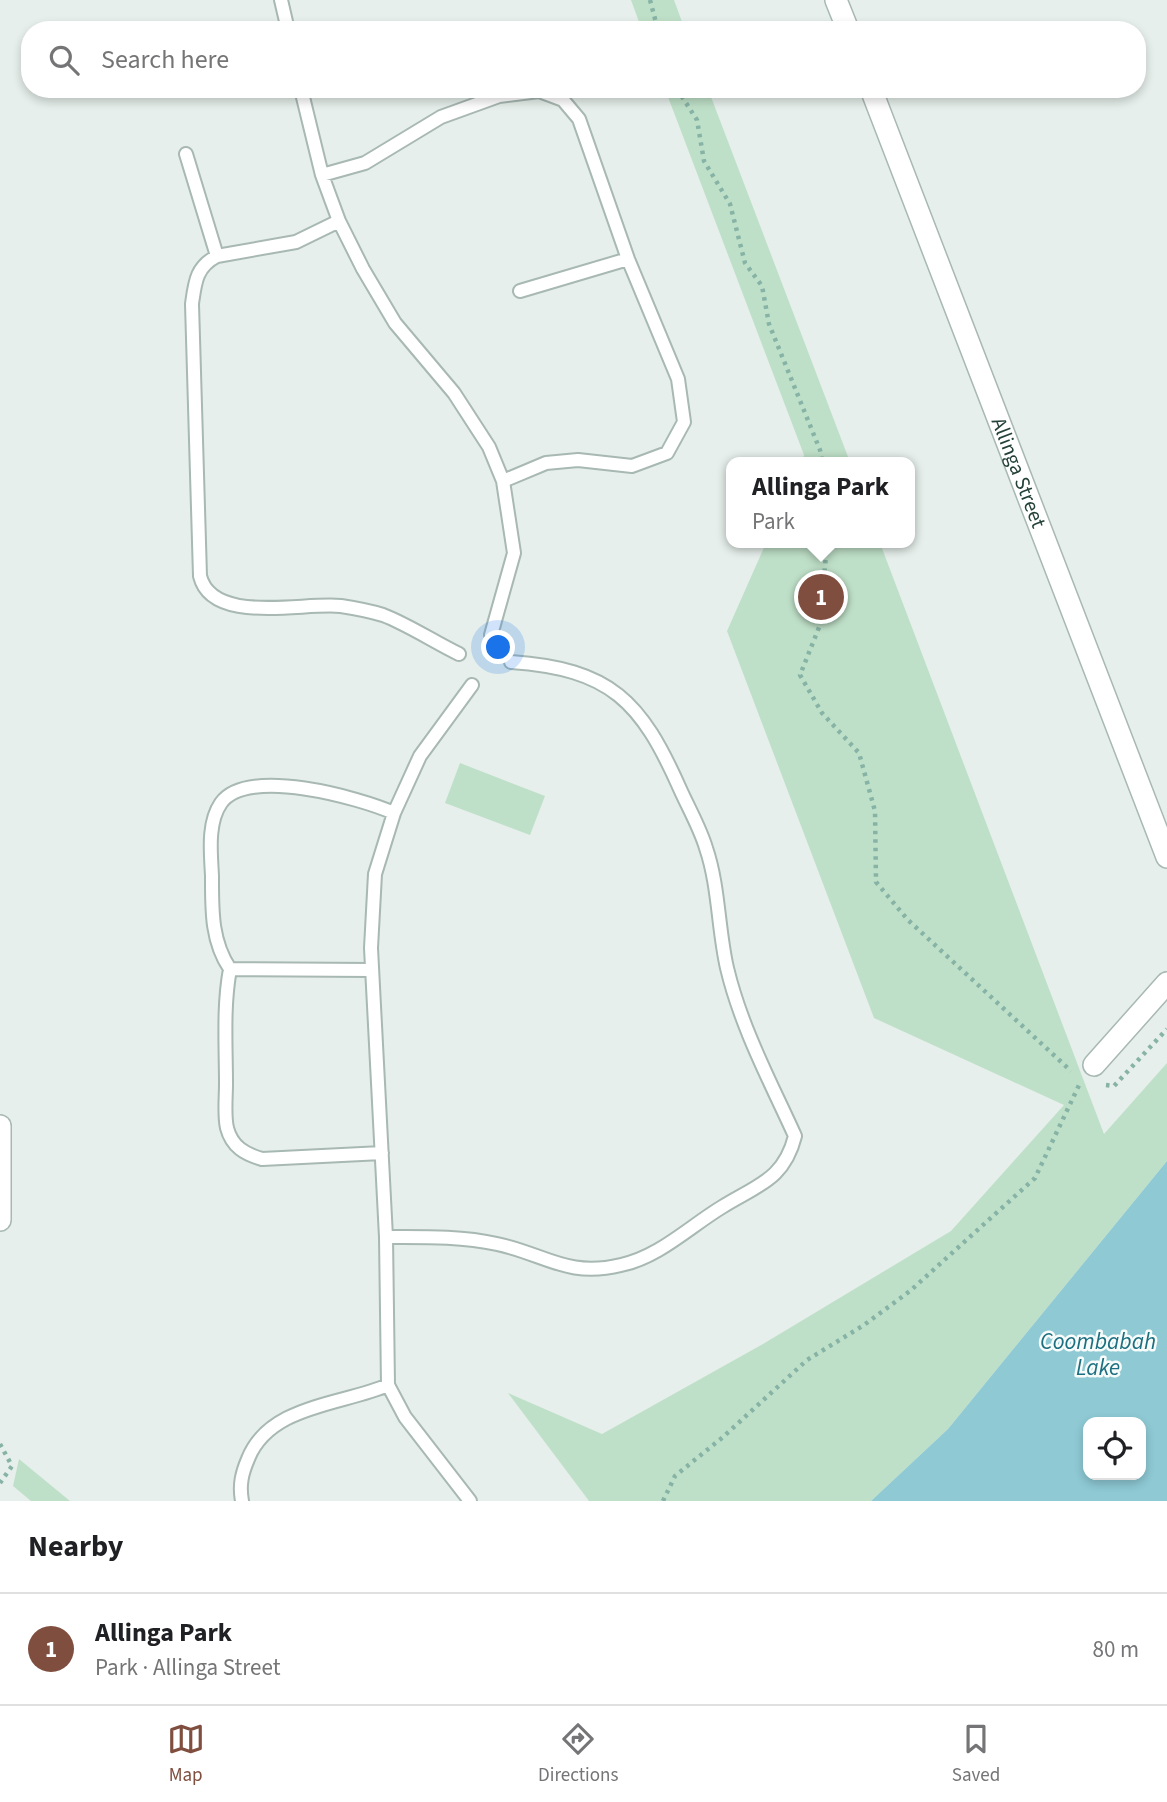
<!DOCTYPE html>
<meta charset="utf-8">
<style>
:root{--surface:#fff;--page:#f6f6f6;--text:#202124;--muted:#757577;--line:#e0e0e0;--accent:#7f4e3f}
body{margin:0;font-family:"Source Sans 3",sans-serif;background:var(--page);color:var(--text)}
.controls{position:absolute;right:21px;bottom:21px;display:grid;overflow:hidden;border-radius:14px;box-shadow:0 4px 10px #0003}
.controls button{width:63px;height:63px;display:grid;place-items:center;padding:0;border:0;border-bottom:2px solid var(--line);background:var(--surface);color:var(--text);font:35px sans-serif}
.you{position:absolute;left:499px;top:648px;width:24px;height:24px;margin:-18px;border:5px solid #fff;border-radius:50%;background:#1a73e8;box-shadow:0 0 0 10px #1a73e833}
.badge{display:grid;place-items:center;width:46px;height:46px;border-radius:50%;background:var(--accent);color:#fff;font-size:23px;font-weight:700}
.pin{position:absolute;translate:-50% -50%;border:4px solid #fff;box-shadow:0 2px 7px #0006}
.popup{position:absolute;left:726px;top:457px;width:189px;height:91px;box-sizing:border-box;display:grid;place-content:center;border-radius:14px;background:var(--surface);filter:drop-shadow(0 2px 5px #0005);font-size:23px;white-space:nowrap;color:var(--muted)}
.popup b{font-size:26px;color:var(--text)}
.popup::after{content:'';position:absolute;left:50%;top:100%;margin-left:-14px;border:14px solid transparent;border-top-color:var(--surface)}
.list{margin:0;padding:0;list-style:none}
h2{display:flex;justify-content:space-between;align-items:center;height:91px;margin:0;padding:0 28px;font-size:30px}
h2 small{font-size:23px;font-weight:400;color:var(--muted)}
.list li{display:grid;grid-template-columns:46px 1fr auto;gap:21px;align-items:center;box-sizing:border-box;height:112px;padding:0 28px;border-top:2px solid var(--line)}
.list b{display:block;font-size:26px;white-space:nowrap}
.list p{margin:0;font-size:23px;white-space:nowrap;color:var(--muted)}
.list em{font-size:23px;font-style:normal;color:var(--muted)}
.icon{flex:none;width:38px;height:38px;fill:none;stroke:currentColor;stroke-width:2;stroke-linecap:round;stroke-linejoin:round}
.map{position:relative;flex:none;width:1167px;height:1501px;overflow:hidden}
.search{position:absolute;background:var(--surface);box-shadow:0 4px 10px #0003;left:21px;right:21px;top:21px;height:77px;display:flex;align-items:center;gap:18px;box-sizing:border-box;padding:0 24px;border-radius:28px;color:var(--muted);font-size:26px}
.sheet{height:203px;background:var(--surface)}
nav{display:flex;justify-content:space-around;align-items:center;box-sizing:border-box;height:98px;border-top:2px solid var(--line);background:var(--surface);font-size:19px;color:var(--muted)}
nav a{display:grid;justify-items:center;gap:4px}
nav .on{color:var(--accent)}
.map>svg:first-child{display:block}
.park{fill:#bfe0c8}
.water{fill:#8ec9d4;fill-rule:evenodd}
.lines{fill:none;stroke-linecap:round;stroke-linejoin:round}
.lane-casing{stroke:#a8b8b2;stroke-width:16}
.street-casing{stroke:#a8b8b2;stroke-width:24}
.path{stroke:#86b3a5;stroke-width:4.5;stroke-dasharray:3.5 5;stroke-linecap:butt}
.lane{stroke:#fff;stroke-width:12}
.street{stroke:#fff;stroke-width:21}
.labels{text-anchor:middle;stroke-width:5;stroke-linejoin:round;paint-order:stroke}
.street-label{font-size:21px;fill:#24423a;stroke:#f7fbf9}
.water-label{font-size:23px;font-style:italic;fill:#1c6f80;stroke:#f7fbf9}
</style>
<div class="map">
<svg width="1167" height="1501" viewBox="0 0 1167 1501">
<rect width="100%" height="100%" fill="#e6efeb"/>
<!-- park -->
<path class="park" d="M631 0H674L685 30H642Z
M665 89H708L850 462H802L804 455Z
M766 543H880L1104 1134 1167 1063V1161L948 1429 871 1501H589L508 1393 602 1434 763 1344 951 1231 1064 1105 874 1018 727 631Z
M460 763 545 796 530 835 445 803Z
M19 1459 70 1501H31L13 1486Z"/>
<!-- water -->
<path class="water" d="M1167 1161V1501H871L948 1429ZM1088 1422H1141V1475H1088Z"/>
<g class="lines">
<!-- lane casing -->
<g class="lane-casing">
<path id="lane" d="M281 0 288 30
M301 89 322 175 339 221 363 269 395 323 454 393 489 447 503 481 514 553 491 635
M186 154 217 256
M322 175 365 163 441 117 499 96 539 91 563 100 579 119 628 259 678 379 684 422 667 453 632 466 578 460 546 463 503 481
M339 221 296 242 217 256C196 267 195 282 192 304L200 576C212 625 302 602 341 606 354 608 370 611 383 615 409 625 434 642 459 654
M520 291 628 259
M230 969C223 1007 226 1046 226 1084 226 1098 224 1115 227 1128 232 1147 245 1154 262 1159L382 1153
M372 970 230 969C211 941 212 909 212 876 211 854 207 823 221 803 247 766 360 798 394 813
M386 1237C423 1237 461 1236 497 1244 545 1254 567 1278 621 1265 659 1257 689 1227 722 1207 757 1185 784 1180 795 1136 770 1081 741 1027 727 968 718 929 719 886 706 848 700 828 689 809 680 789 641 701 611 669 511 662
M242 1501C239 1485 242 1473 248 1459 269 1405 342 1405 388 1385
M470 1501 405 1417 388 1385 386 1237 371 948 375 874 394 813 420 756 472 685"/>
</g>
<!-- street casing -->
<g class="street-casing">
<g id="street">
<path d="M836 0 848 30"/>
<path id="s1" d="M871 89 1167 857"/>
<path d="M1094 1065 1167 983"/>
<path d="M0 1126V1220"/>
</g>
</g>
<!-- path -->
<path class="path" d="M650 0 658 30
M677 89 697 120 704 161 730 204 745 263 762 286 769 324 820 450 822 462
M827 543 820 625 800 675 822 713 859 753 875 811 876 882 908 920 1071 1071
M1106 1085 1114 1086 1167 1029
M0 1444 12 1466 0 1483
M663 1501 675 1476 723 1437 807 1360 864 1325 910 1291 1035 1178 1081 1081"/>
<!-- lane -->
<use href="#lane" class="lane"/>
<!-- street -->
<use href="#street" class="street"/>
</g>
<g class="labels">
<!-- street labels -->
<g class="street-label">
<text dy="7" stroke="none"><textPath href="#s1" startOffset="411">Allinga Street</textPath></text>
</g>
<!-- water labels -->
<g class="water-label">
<text x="1098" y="1349">Coombabah<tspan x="1098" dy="26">Lake</tspan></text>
</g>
</g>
</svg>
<div class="controls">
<button><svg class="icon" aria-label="locate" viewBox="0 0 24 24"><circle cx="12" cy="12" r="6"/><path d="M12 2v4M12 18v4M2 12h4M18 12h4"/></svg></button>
</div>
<div class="you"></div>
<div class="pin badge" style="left:821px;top:597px">1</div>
<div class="popup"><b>Allinga Park</b>Park</div>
<div class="search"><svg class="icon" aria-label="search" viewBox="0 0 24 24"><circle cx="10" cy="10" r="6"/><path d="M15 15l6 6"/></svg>Search here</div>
</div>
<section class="sheet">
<h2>Nearby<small></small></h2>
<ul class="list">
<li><span class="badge">1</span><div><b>Allinga Park</b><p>Park · Allinga Street</p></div><em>80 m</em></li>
</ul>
</section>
<nav>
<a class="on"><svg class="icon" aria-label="map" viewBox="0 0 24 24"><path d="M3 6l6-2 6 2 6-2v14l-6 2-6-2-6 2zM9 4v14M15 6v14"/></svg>Map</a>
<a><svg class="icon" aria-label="directions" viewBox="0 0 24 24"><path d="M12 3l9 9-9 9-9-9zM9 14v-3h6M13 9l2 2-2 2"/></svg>Directions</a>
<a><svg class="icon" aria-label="saved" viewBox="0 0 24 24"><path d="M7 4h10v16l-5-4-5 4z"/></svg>Saved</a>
</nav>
